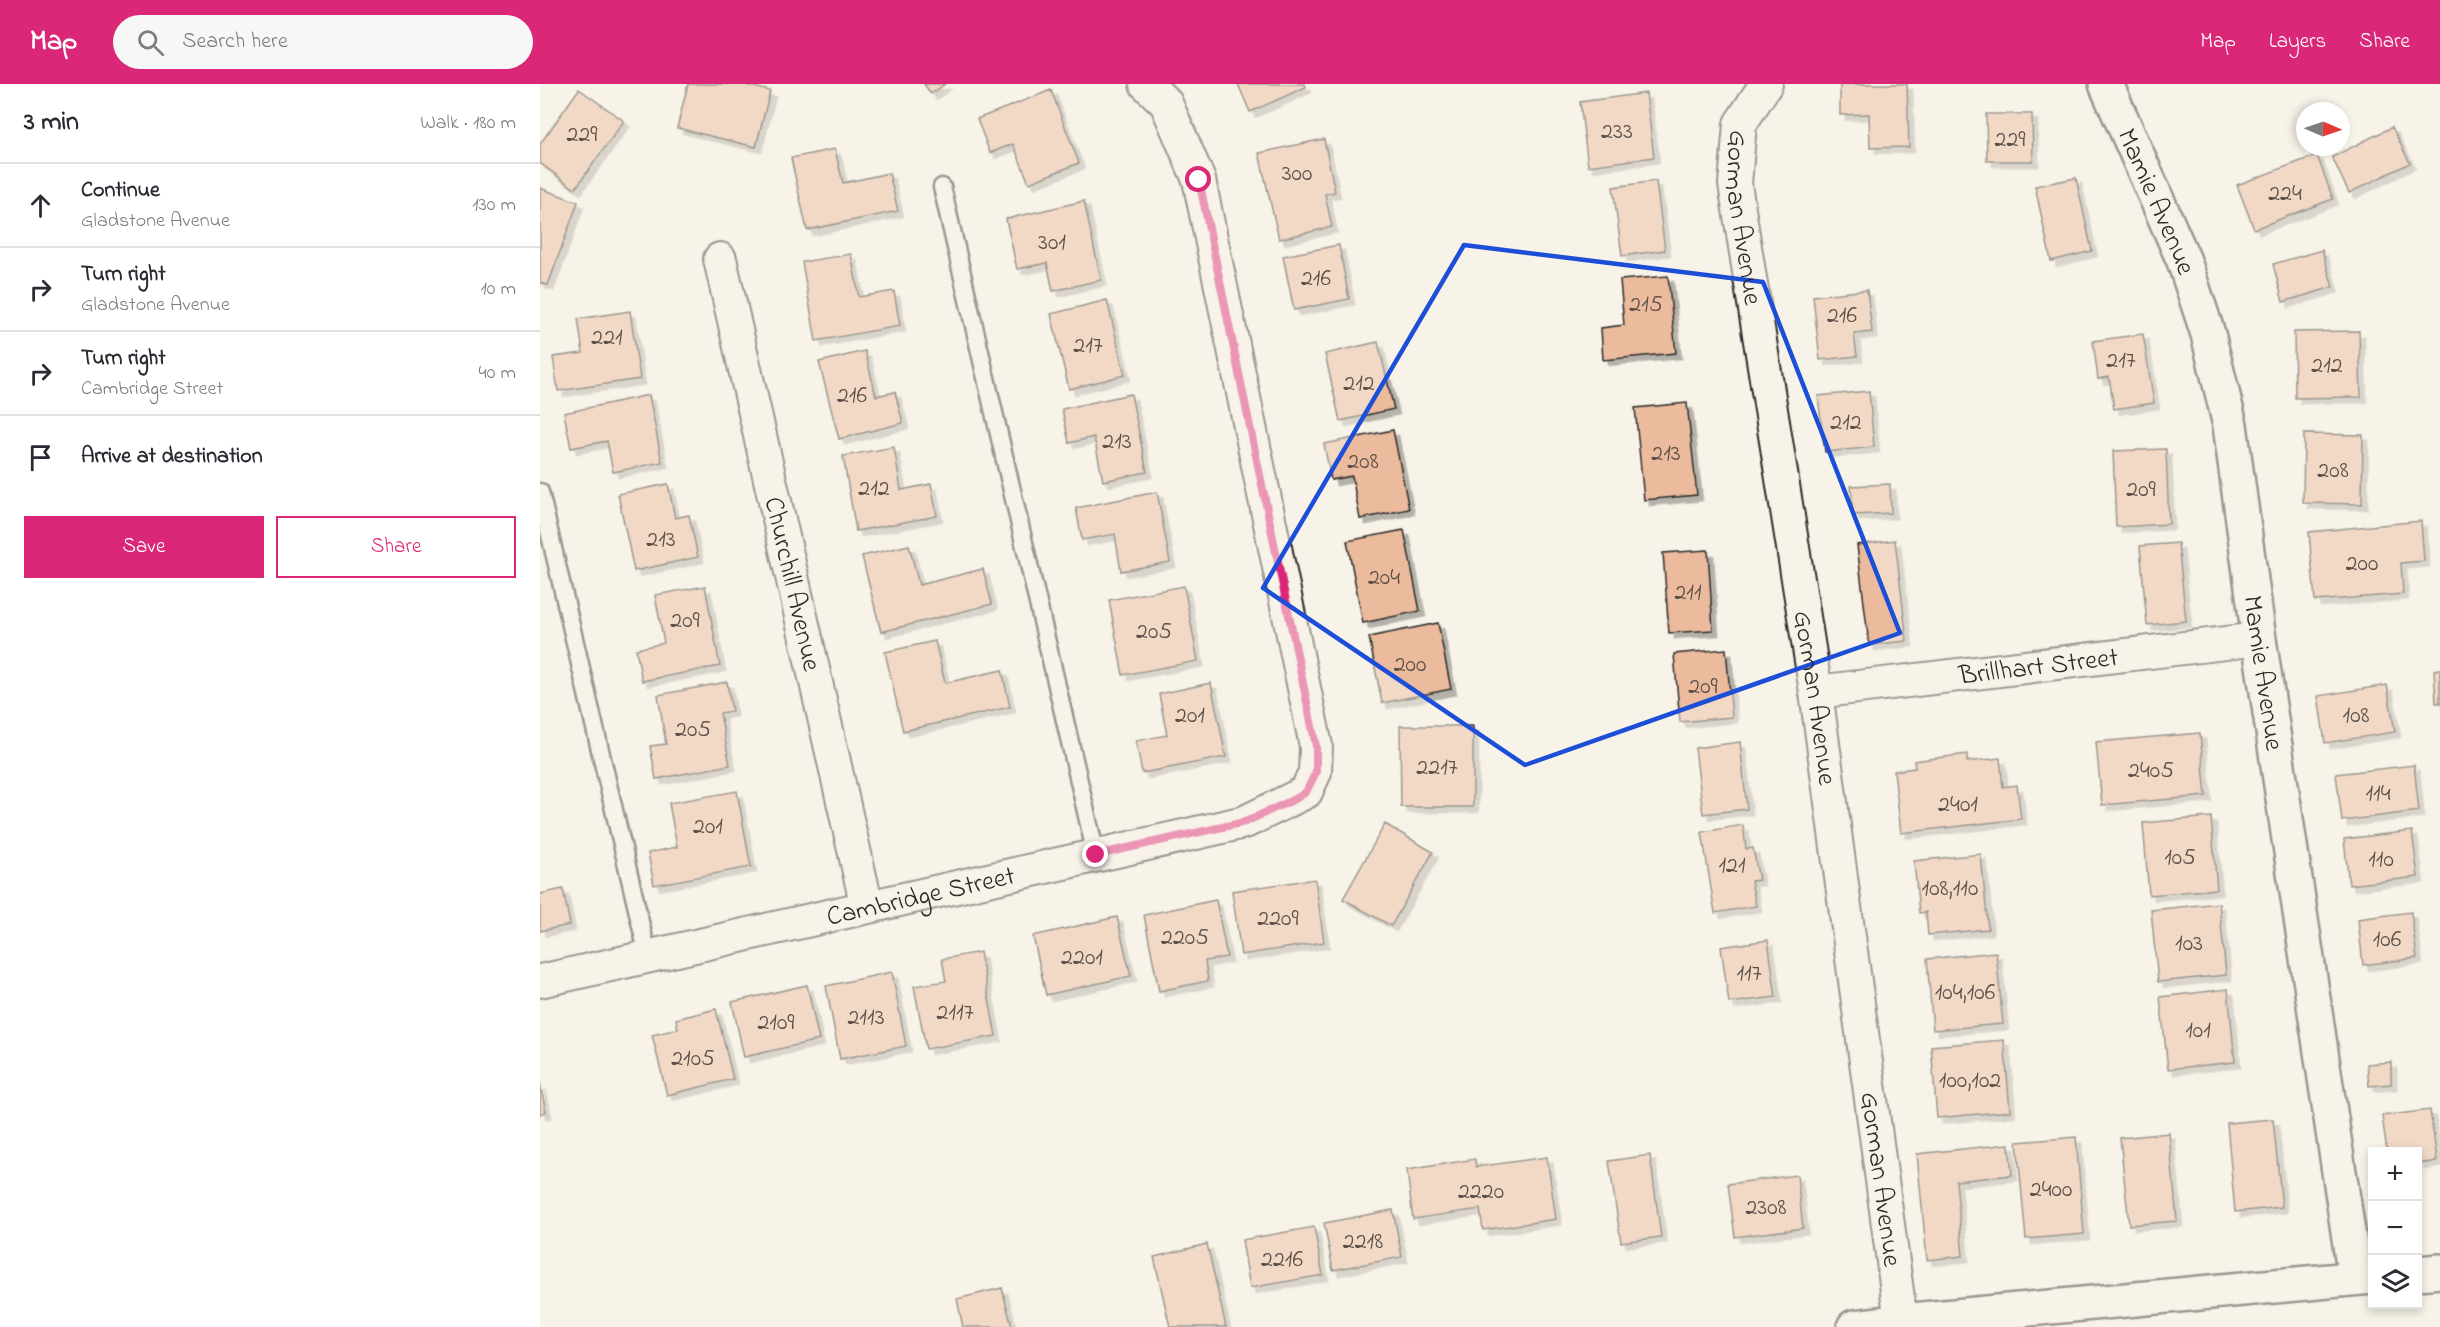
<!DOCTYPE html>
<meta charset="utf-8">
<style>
:root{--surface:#fff;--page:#f7f7f7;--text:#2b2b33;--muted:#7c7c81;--line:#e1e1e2;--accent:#db2777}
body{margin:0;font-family:"Indie Flower",sans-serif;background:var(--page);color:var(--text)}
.controls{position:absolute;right:18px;bottom:18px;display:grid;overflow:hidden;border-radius:0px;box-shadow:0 3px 9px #0003}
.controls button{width:54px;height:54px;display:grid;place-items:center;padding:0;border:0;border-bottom:2px solid var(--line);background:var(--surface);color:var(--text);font:30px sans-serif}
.compass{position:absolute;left:1756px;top:18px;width:54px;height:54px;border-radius:50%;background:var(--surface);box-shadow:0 3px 9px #0003;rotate:92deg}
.stop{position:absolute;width:18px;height:18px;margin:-14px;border:4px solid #db2777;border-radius:50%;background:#fff}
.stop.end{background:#db2777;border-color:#fff;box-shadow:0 2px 6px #0008}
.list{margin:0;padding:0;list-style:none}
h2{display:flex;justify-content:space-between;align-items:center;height:78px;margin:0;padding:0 24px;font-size:26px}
h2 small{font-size:20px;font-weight:400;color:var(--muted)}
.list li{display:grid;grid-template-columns:39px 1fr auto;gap:18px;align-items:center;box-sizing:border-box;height:84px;padding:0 24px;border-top:2px solid var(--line)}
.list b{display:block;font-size:22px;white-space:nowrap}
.list p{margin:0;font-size:20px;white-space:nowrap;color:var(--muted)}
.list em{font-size:20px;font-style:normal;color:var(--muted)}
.actions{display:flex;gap:12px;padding:18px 24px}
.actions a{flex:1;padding:14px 0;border:2px solid var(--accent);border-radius:0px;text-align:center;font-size:21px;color:var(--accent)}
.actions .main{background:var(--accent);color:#fff}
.icon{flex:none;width:33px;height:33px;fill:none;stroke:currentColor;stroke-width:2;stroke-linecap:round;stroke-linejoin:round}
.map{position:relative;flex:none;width:1900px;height:1243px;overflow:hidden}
header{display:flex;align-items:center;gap:36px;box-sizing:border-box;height:84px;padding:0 30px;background:var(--accent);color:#fff}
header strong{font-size:28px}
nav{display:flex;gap:33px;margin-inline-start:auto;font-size:21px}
.search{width:420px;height:54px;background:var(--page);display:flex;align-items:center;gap:15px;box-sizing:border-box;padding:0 21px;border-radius:33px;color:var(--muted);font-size:22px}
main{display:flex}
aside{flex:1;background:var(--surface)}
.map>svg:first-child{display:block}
.building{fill:#ecba9d;stroke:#2b2b2b;stroke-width:1.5;filter:url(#shadow)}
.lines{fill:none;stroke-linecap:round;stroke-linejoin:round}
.lane-casing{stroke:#2b2b2b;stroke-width:21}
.street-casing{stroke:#2b2b2b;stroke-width:36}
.secondary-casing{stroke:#2b2b2b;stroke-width:38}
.lane{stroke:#f7f3e8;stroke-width:16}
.street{stroke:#f7f3e8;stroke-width:32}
.secondary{stroke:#f7f3e8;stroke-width:33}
.route{stroke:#db2777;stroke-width:8}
.marked{fill:none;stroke:#1d4ed8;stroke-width:4.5;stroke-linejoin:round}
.labels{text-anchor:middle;stroke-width:6;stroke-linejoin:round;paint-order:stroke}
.number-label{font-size:24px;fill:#5b4f48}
.street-label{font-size:27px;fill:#2b2b2b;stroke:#f7f3e8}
</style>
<header>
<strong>Map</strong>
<div class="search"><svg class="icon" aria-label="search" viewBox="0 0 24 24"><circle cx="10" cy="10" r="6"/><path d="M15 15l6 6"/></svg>Search here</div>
<nav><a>Map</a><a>Layers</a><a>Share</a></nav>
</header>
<main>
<aside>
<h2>3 min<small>Walk · 180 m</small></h2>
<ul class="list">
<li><svg class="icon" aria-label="ahead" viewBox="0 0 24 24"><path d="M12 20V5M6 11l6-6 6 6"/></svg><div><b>Continue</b><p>Gladstone Avenue</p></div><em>130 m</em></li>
<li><svg class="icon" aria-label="right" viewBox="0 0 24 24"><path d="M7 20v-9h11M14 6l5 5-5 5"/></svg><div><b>Turn right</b><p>Gladstone Avenue</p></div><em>10 m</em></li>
<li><svg class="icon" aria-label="right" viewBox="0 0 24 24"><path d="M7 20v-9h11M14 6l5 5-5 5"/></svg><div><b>Turn right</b><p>Cambridge Street</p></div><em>40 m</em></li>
<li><svg class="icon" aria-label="arrive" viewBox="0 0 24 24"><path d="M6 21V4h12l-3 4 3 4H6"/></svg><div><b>Arrive at destination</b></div></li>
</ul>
<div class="actions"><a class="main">Save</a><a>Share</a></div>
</aside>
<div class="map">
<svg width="1900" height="1243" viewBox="0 0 1900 1243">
<defs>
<filter id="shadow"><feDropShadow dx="5.5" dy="5.5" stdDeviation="0" flood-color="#0004"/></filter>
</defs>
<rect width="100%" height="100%" fill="#f7f3e8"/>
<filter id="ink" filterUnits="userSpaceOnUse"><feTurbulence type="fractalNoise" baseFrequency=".0167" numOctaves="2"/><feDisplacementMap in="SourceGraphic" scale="12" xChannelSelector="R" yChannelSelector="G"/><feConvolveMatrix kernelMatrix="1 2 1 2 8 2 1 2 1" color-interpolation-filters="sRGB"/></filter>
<g filter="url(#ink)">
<!-- building -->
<path class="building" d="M148 0H202L230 7 216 63 137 44Z
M384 0H405L391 10Z
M698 0H764L766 3 710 28Z
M1300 0H1367L1369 63 1330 64 1329 30 1300 31Z
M39 5 84 37 35 105 0 79V60Z
M511 6 539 79 489 99 473 60 450 69 437 35Z
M1106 9 1114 73 1048 82 1040 18Z
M1446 30H1492L1493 77H1447Z
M1852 43 1870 79 1809 109 1792 73Z
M784 55 795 108 785 110 792 143 739 155 719 69Z
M295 65 303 99 349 89 358 127 267 146 251 74Z
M1777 71 1793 115 1714 145 1697 101Z
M1536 94 1552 167 1511 177 1495 102Z
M1116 97 1125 166 1082 172 1073 103Z
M0 104 38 118 8 201 0 199Z
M544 117 561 196 513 207 507 179 477 185 466 135Z
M799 161 809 215 754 226 743 172Z
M1782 166 1793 203 1743 218 1733 180Z
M311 170 319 213 354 207 360 242 276 257 262 178Z
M1128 192 1136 269 1063 276 1061 244 1084 241 1080 196Z
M1327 206 1332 248 1314 250 1317 272 1280 276 1273 212Z
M567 216 585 291 529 305 511 230Z
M90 227 100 295 18 307 13 273 43 269 38 235Z
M1819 247 1821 313 1755 314 1754 248Z
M1603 250 1614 319 1574 325 1569 293 1558 295 1553 257Z
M838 258 854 325 800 337 785 270Z
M325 267 336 312 355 308 363 339 299 355 279 278Z
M1329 307 1334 363 1285 368 1278 312Z
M591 310 607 388 563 397 554 353 529 359 522 325Z
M109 311 122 378 73 388 67 357 31 364 24 329Z
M1147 319 1157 411 1104 416 1095 324Z
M853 346 869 425 820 435 812 392 791 396 784 360Z
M1764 350 1823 351 1822 420 1763 419Z
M354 363 361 406 391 400 397 432 316 447 303 372Z
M1626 365 1629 440 1576 443 1573 367Z
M128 400 135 434 149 431 158 473 94 487 78 410Z
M1350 400 1351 429 1313 431 1311 402Z
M617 408 630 478 581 487 575 450 542 456 536 424Z
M1881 437 1884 477 1861 479 1863 510 1775 517 1769 448Z
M864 446 880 527 823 539 807 457Z
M1355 456 1367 557 1329 561 1317 461Z
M1638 459 1646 537 1607 541 1600 462Z
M369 461 379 501 443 485 452 520 341 548 322 472Z
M1168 466 1173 546 1129 549 1123 469Z
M165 502 180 582 102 597 96 565 124 559 115 511Z
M644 502 658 577 583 591 569 516Z
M898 539 911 605 842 619 829 553Z
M395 557 405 599 462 586 470 623 363 647 345 568Z
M1186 565 1192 633 1140 638 1134 570Z
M1900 585V619H1896L1894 586Z
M187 598 192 627 180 629 190 681 116 695 110 662 126 660 118 611Z
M671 599 686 673 602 689 596 657 627 651 619 610Z
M1847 601 1855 648 1785 659 1778 612Z
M860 642H933V723H861Z
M1660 649 1666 712 1562 721 1556 658Z
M1200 658 1207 725 1163 730 1155 664Z
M1427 670V678L1460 674 1463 703 1477 701 1481 735 1361 749 1354 687 1375 684 1374 677Z
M1874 681 1879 727 1802 737 1796 690Z
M197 707 211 783 114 801 108 769 137 763 129 719Z
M1671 733 1677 805 1609 811 1603 739Z
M845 740 893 768 851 842 803 815Z
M1203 741 1206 765 1213 764 1219 796 1211 797 1216 822 1175 829 1162 748Z
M1872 747 1878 793 1809 801 1804 755Z
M1441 770 1448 845 1388 851 1386 828 1379 829 1374 777Z
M775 795 784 858 701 871 692 807Z
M23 805 30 841 0 847V810Z
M676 816 687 873 665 877 668 897 619 907 604 831Z
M1679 819 1686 891 1618 898 1611 826Z
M1871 828 1877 874 1823 881 1818 835Z
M577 833 591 892 506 911 493 852Z
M1228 856 1236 913 1189 919 1181 863Z
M440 868 456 952 386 965 374 902 406 897 402 875Z
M1456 868 1463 940 1393 946 1387 875Z
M352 888 366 962 300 975 286 902Z
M267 901 279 956 204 973 192 918Z
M1688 905 1695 978 1628 985 1620 913Z
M176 925 193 995 127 1011 112 951 138 945 136 935Z
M1464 956 1470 1027 1397 1034 1391 962Z
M1851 978V1000L1829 1002 1827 980Z
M0 999 6 1028 0 1030Z
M1890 1026 1897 1077 1878 1080V1068H1847L1842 1032Z
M1733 1035 1742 1123 1695 1128 1687 1039Z
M1629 1049 1637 1137 1589 1141 1580 1054Z
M1536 1053 1544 1150 1486 1155 1477 1058Z
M1469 1060 1472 1091 1416 1097 1423 1172 1387 1176 1377 1070Z
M1110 1071 1121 1153 1081 1158 1069 1077Z
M1007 1073 1016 1135 943 1146 940 1125 873 1135 867 1086 935 1075 936 1083Z
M1257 1091 1263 1144 1195 1153 1188 1100Z
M853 1126 862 1173 793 1186 784 1139Z
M774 1143 783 1191 710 1204 702 1156Z
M667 1160 686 1243H630L614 1173Z
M462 1204 472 1243H423L417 1215Z"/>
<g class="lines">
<!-- lane casing -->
<g class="lane-casing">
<path id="lane" d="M402 103 556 771
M0 408 108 872"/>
</g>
<!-- street casing -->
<g class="street-casing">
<g id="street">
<path id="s1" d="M1226 0 1200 40 1195 100 1276 608 1361 1237"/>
<path id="s2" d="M180 175 327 823"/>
<path id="s3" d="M1276 608 1719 555"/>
<path id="s4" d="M0 897 705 738 766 708 775 688 776 662 659 96 626 19 606 0"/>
</g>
</g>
<!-- secondary casing -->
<g class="secondary-casing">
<g id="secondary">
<path id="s5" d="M1566 0 1644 177 1668 250 1690 341 1719 555 1815 1194"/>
<path d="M1878 1189 1900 1187"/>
<path d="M1314 1243 1361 1237 1832 1193"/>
</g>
</g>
<!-- lane -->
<use href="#lane" class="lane"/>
<!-- street -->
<use href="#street" class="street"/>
<!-- secondary -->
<use href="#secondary" class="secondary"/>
</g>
</g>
<g class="lines" filter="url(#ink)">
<!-- route -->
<path class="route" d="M556 771 705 738 757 714 766 708 776 688V662L659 96"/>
</g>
<!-- marked area -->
<path d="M0 0H1900V1243H0ZM924 161 1223 198 1360 549 985 681 723 504Z" fill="#f7f3e8" fill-opacity=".55" fill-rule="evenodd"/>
<path class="marked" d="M924 161 1223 198 1360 549 985 681 723 504Z"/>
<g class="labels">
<!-- number labels -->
<g class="number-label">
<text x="1077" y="54">233</text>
<text x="42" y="57">229</text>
<text x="1470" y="62">229</text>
<text x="757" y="96">300</text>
<text x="1745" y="116">224</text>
<text x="512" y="165">301</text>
<text x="776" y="201">216</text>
<text x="1106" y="227">215</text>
<text x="1302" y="238">216</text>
<text x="67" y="260">221</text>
<text x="548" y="268">217</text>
<text x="1581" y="283">217</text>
<text x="1787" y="288">212</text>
<text x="819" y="306">212</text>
<text x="312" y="318">216</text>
<text x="1306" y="345">212</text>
<text x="577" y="364">213</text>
<text x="1126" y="376">213</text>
<text x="823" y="384">208</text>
<text x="1793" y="393">208</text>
<text x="334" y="411">212</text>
<text x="1601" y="412">209</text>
<text x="121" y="462">213</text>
<text x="1822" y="486">200</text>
<text x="844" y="500">204</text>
<text x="1148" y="515">211</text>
<text x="145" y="543">209</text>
<text x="614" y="554">205</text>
<text x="870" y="587">200</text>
<text x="1163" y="609">209</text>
<text x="650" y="638">201</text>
<text x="1816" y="638">108</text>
<text x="153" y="652">205</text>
<text x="897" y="690">2217</text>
<text x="1611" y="693">2405</text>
<text x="1838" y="716">114</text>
<text x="1418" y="727">2401</text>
<text x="168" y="749">201</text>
<text x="1640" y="780">105</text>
<text x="1841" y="782">110</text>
<text x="1192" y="788">121</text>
<text x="1410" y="811">108,110</text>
<text x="738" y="841">2209</text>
<text x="645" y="860">2205</text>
<text x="1847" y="862">106</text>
<text x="1649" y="866">103</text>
<text x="542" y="880">2201</text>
<text x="1209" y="896">117</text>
<text x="1425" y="915">104,106</text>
<text x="415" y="935">2117</text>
<text x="326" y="940">2113</text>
<text x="236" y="945">2109</text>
<text x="1658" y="953">101</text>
<text x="153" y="981">2105</text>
<text x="1430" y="1003">100,102</text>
<text x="1511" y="1112">2400</text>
<text x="941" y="1114">2220</text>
<text x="1226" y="1130">2308</text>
<text x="823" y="1164">2218</text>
<text x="742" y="1182">2216</text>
</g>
<!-- street labels -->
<g class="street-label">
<text dy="9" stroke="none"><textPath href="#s5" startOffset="128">Mamie Avenue</textPath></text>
<text dy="9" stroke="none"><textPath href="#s1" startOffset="142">Gorman Avenue</textPath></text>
<text dy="9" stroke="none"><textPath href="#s2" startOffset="333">Churchill Avenue</textPath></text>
<text dy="9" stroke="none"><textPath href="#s3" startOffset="224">Brillhart Street</textPath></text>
<text dy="9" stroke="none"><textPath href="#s5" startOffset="614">Mamie Avenue</textPath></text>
<text dy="9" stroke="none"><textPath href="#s1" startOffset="628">Gorman Avenue</textPath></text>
<text dy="9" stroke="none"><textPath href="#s4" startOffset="390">Cambridge Street</textPath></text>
<text dy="9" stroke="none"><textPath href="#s1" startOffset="1114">Gorman Avenue</textPath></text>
</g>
</g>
</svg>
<div class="controls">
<button>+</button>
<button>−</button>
<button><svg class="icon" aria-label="layers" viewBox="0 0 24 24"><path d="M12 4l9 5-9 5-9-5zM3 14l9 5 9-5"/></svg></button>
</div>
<svg class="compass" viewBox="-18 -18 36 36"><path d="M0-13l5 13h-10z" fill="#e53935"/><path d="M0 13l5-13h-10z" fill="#7c7c81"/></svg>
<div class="stop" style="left:659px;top:96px"></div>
<div class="stop end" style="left:556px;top:771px"></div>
</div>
</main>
